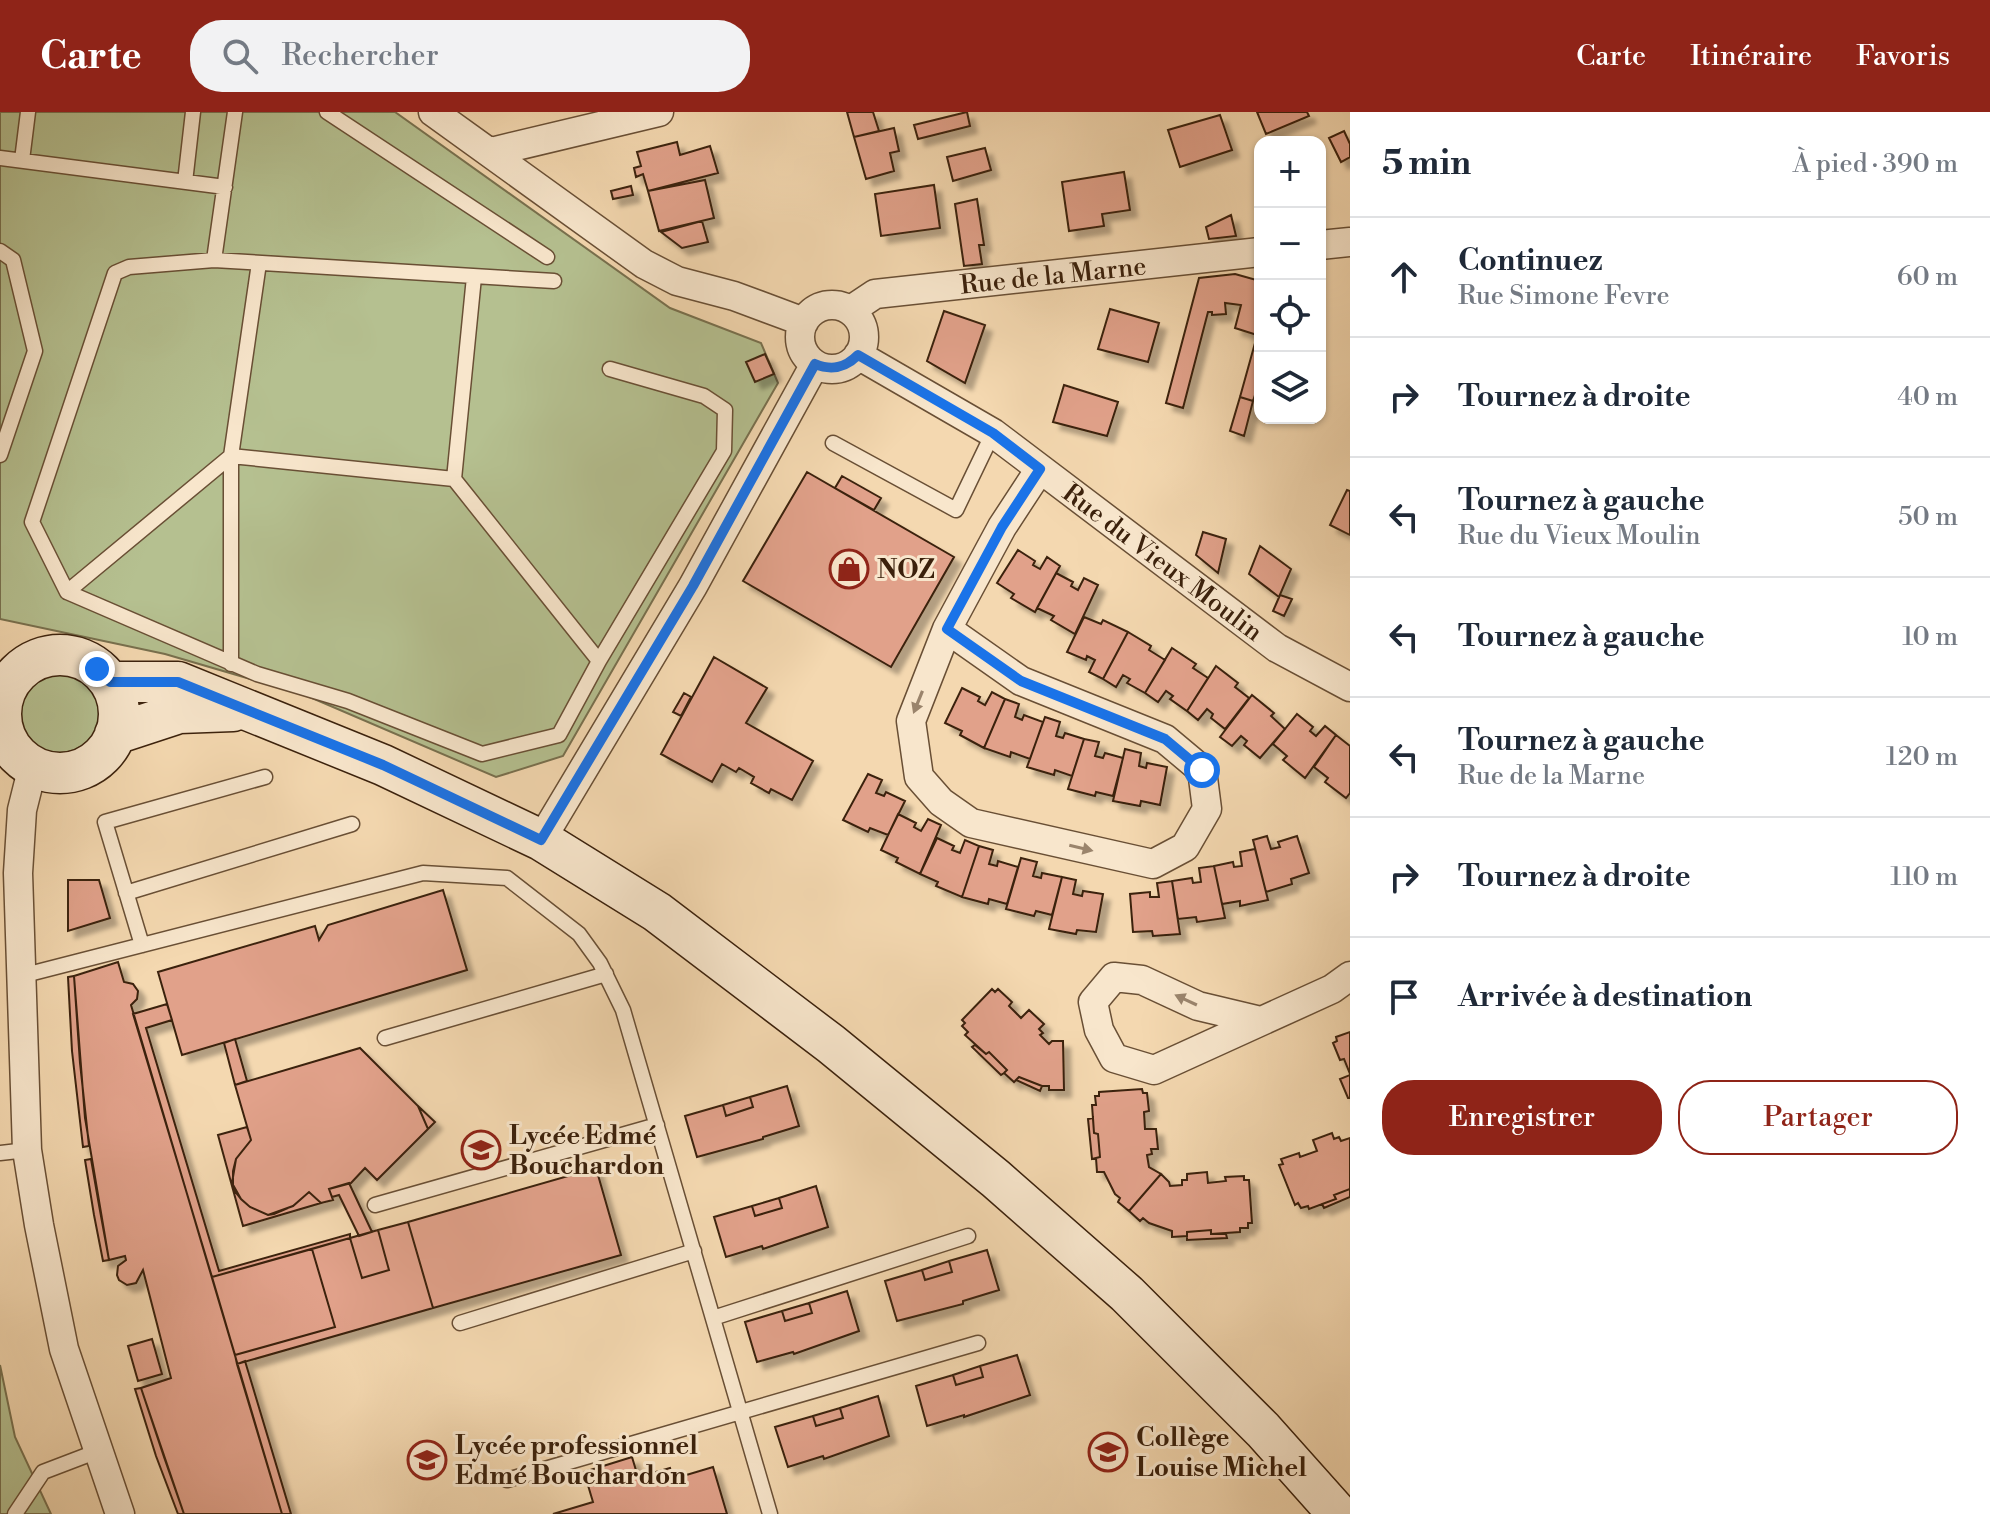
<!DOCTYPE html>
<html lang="fr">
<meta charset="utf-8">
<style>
:root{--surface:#fff;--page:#f2f2f3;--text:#1f2937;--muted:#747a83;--line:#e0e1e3;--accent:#8f2418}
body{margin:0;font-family:"Libre Bodoni",serif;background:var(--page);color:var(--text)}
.controls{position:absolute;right:24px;top:24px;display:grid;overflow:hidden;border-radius:16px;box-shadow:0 2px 6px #0004}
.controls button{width:72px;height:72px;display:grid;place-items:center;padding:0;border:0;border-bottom:2px solid var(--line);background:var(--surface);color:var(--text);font:40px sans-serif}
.stop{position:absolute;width:24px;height:24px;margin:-18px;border:6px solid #1a73e8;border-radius:50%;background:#fff}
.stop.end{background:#1a73e8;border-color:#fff;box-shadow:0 2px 8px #0008}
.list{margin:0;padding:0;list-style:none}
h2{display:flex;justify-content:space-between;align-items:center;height:104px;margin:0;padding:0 32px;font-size:34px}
h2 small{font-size:26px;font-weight:400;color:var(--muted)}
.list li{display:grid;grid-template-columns:52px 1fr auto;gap:24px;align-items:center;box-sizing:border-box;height:120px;padding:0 32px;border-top:2px solid var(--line)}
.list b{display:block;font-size:30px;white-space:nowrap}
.list p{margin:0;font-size:26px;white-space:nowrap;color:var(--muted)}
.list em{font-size:26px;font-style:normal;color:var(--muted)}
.actions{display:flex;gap:16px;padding:24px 32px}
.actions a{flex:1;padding:18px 0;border:2px solid var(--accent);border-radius:32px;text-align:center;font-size:28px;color:var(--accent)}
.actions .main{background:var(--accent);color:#fff}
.icon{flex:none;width:44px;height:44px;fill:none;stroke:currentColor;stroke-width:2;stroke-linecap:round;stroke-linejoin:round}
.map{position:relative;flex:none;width:1350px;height:1402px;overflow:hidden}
header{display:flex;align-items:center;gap:48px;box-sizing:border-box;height:112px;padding:0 40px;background:var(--accent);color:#fff}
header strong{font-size:38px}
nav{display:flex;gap:44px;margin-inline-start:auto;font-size:28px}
.search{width:560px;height:72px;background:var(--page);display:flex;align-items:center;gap:20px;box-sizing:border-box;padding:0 28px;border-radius:32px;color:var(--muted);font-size:30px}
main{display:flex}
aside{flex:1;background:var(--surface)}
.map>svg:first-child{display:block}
.green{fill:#b5c090;stroke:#78704e;stroke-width:2}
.building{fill:#e1a18a;stroke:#3b210c;stroke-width:2;filter:url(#shadow)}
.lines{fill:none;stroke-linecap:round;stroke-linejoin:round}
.lane-casing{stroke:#694f35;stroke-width:17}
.street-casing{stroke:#694f35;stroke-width:31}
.secondary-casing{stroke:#3b210c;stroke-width:43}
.lane{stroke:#f8e6cc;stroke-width:14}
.street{stroke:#f8e6cc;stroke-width:28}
.secondary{stroke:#f8e6cc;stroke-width:40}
.oneway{fill:#9a846c}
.route{stroke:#1a73e8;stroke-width:10}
.labels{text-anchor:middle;stroke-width:6;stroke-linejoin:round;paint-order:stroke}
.street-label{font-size:26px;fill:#3b210c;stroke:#f8e6cc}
.poi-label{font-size:26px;font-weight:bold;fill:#3b210c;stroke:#f8e6cc;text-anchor:start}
</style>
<header>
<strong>Carte</strong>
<div class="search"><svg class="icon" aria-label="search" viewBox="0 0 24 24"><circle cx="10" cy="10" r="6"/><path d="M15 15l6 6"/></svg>Rechercher</div>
<nav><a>Carte</a><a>Itinéraire</a><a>Favoris</a></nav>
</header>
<main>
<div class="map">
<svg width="1350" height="1402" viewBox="0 0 1350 1402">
<defs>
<filter id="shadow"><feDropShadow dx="7" dy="7" stdDeviation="2" flood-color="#0004"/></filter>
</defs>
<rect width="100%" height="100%" fill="#f4d8b0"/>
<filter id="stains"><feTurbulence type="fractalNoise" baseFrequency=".0025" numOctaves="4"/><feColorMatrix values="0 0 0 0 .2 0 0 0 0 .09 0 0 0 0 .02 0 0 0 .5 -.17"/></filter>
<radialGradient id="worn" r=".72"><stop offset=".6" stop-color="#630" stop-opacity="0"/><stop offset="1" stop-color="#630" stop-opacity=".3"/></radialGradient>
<!-- green -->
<path class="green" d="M0 0H395L670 196 761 231 778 271 563 644 496 665 305 583 165 542 0 507Z
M18 600a41 41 0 1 1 82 0a41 41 0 1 1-82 0Z
M0 1253 15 1325 51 1402H0Z"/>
<!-- building -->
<path class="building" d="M847 0H873L879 19 854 25Z
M967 0 970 14 918 27 914 13Z
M1257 0H1307L1309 4 1266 22Z
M1220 3 1232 38 1180 55 1168 18Z
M894 16 899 39 890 41 894 59 866 67 854 25Z
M1344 19 1350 32V45L1341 50 1329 26Z
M677 30 680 43 710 34 718 61 648 79 643 62 636 65 634 56 641 54 637 40Z
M985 36 991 58 953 69 947 45Z
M1124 60 1130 98 1102 102 1104 114 1069 119 1062 70Z
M705 68 714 106 659 119 648 79Z
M934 73 940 116 881 124 875 82Z
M631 74 633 83 613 87 611 79Z
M977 87 984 133H979L982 152 964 154 955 92Z
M1231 103 1236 124 1209 127 1206 115Z
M702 109 708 130 682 136 661 120Z
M1235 162 1260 169V213L1257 223 1235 216 1241 193 1225 191 1226 202 1212 203V200H1208L1183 296 1166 291 1199 166Z
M1110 197 1159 211 1148 250 1098 237Z
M944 199 985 213 965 271 927 249Z
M1260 213V268L1253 289 1240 285Z
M765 242 774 262 755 270 746 250Z
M1064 273 1118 290 1107 324 1053 310Z
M1240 285 1253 289 1244 324 1230 319Z
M807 360 954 445 891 555 743 469Z
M842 364 881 386 874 398 835 376Z
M1347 378 1350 379V423L1330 413Z
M1203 420 1226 427 1218 461 1196 443Z
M1260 434 1291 457 1279 485 1249 462Z
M1018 438 1035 449 1033 453 1040 457 1047 445 1060 454 1035 500 1011 486 1014 482 997 471Z
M1056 461 1073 470 1071 474 1078 478 1084 466 1098 473 1075 522 1051 508 1054 504 1037 496Z
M1280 483 1292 487 1284 504 1273 499Z
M1084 505 1101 512 1103 508 1128 520 1103 567 1089 560 1095 548 1087 544 1086 548 1067 540Z
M1128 520 1151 534 1149 538 1165 548 1145 581 1127 571 1130 567 1123 563 1116 575 1103 567Z
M1172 536 1196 552 1193 556 1208 566 1187 599 1170 587 1173 584 1166 579 1158 590 1145 581Z
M714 545 767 576 746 611 813 649 792 688 771 677 769 681 751 671 754 665 739 656 736 660 722 652 712 670 661 642Z
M1216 554 1238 571 1235 575 1249 586 1225 617 1211 606 1213 602 1207 597 1198 608 1187 599Z
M962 576 980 585 978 589 985 593 992 580 1005 587 984 636 960 623 962 619 945 611Z
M684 581 691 585 681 604 673 600Z
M1252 583 1274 601 1271 604 1285 617 1260 646 1244 633 1247 629 1241 624 1232 634 1220 625Z
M1005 587 1019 592 1015 605 1022 608 1024 603 1043 610 1030 647 1011 640 1010 645 984 636Z
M1297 602 1313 615 1310 619 1316 624 1325 614 1336 623 1305 666 1283 648 1287 644 1273 632Z
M1045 605 1060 610 1056 624 1063 626 1065 621 1084 627 1072 664 1055 658 1054 663 1027 655Z
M1336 623 1350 634V681L1346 686 1325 670 1328 666 1314 655Z
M1084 627 1099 630 1095 644 1103 646 1105 641 1123 646 1113 684 1096 680 1095 684 1068 677Z
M1125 637 1141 641 1139 654 1146 656 1147 651 1167 655 1160 693 1141 689 1140 694 1113 689Z
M868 662 882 668 876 681 884 684 886 680 905 689 888 723 870 716 868 720 843 708Z
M898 702 916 711 914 715 921 719 928 707 941 713 920 762 896 750 898 746 881 738Z
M1267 724 1271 737 1280 735 1278 730 1297 724 1309 761 1291 767 1292 772 1266 780 1253 728Z
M937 726 954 734 952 738 960 741 965 728 979 734 962 785 936 774 938 770 920 762Z
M979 734 993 738 989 752 997 754 998 749 1018 755 1007 792 989 787 988 792 962 785Z
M1255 737 1268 788 1240 794V789L1222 792 1214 754 1233 750 1234 755 1242 754 1240 740Z
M1021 746 1037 750 1033 764 1041 766 1042 761 1062 765 1052 803 1036 799 1034 804 1006 797Z
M1214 754 1225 806 1197 810 1196 805 1178 807 1172 769 1192 766 1193 771 1201 770 1199 756Z
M1062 765 1076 768 1073 782 1082 784 1083 779 1103 782 1096 820 1077 818 1076 822 1049 817Z
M68 768H99L110 806 68 819Z
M1172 769 1180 822 1153 824 1152 819 1133 820 1130 782 1150 780V785H1159L1157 771Z
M443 778 467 858 182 943 158 860 315 814 319 828 328 813Z
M118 850 124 870 133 872 138 879 137 887 131 893 282 1402H184L141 1276 171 1266 143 1158 136 1171 127 1173 119 1168 117 1163 118 1154 126 1148 125 1144 109 1148 85 1006 74 864Z
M74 864 80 951 89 1034 83 1035 72 939 68 865Z
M992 877 995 880 998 877 1012 890 1009 894 1021 906 1029 898 1044 912 1039 917 1043 921 1040 923 1049 932 1052 929H1063L1064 978H1049V974H1042L1019 965 1014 970 1004 961 1007 958 989 940 986 942 965 923 968 920 962 914 965 911 962 908Z
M167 892 172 908 146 916 219 1159 350 1122V1126L212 1165 133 902Z
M1350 920V962L1344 947 1340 948 1333 931 1337 929 1336 925Z
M235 927 247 969 235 973 224 931Z
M975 933 986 942 989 940 1007 958 1004 961 1001 963 972 935Z
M360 936 418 994 428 1017 377 1068 365 1056 351 1071 329 1077 333 1088 321 1091 309 1080 293 1094 274 1102 268 1103 250 1095 241 1087 232 1071 236 1047 251 1028 235 973Z
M1350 963V986H1348L1340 967Z
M1019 965 1042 974 1040 979 1016 968Z
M787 974 799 1014 763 1025V1027L697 1045 685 1004 723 993 726 1004 753 995 750 985Z
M1142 977 1143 981H1147L1149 999 1144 1000 1145 1017H1156L1158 1037H1151L1152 1042 1147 1043 1149 1055 1161 1062 1129 1099 1118 1090 1120 1086 1115 1082 1104 1060H1097L1096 1046 1100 1045 1098 1022 1094 1021 1092 993H1096L1095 984H1099V980Z
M750 985 753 995 726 1004 723 993Z
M418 994 435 1010 428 1017Z
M1093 1006 1094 1021 1098 1022 1100 1045 1092 1047 1088 1007Z
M247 1015 251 1028 236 1047 233 1059V1077L241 1087 250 1095 268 1103 293 1094 309 1080 321 1091 243 1114 218 1023Z
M1332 1021 1334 1027 1339 1025 1341 1029 1350 1026V1077L1334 1083 1336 1087 1309 1097 1308 1094 1301 1096 1298 1091 1295 1093 1279 1053 1283 1052 1281 1047 1299 1041 1300 1045 1317 1039 1313 1028Z
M91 1047 99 1093 109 1148 103 1149 94 1103 85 1048Z
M596 1056 621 1143 433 1196 408 1110Z
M1207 1060 1208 1071 1226 1069 1225 1065 1244 1064V1068H1249L1252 1111H1248V1116H1240V1120L1211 1122V1118L1187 1120V1124L1172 1125V1119L1149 1111 1143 1106 1140 1109 1129 1099 1161 1062 1169 1070 1170 1074 1182 1073V1068H1187V1062Z
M349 1071 372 1120 359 1124 339 1083 332 1085 329 1077Z
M816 1074 828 1115 763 1137 762 1134 726 1145 714 1105 752 1094 755 1104 782 1096 779 1086Z
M1350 1077V1085L1324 1096 1322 1092 1336 1087 1334 1083Z
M779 1086 782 1096 755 1104 752 1094Z
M408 1110 433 1196 237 1252 235 1243 335 1215 312 1137 350 1126 362 1166 389 1158 378 1118Z
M378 1118 389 1158 362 1166 350 1126Z
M1211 1118V1122H1226L1227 1126 1187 1128V1120Z
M312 1137 335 1215 235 1243 212 1165Z
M987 1138 999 1178 963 1189V1192L897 1209 885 1169 922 1158 925 1168 952 1160 949 1149Z
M949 1149 952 1160 925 1168 922 1158Z
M847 1179 859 1219 794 1242 793 1240 757 1250 745 1210 782 1199 785 1209 812 1201 809 1191Z
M809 1191 812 1201 785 1209 782 1199Z
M152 1227 162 1262 138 1269 128 1234Z
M1017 1243 1030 1283 964 1305V1303L927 1314 916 1274 953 1263 956 1273 983 1265 980 1254Z
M245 1249 291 1402H282L237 1252Z
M980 1254 983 1265 956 1273 953 1263Z
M141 1276 164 1345 184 1402H178L156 1344 135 1277Z
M878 1284 889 1324 824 1347 823 1344 788 1355 775 1315 813 1304 816 1314 843 1306 840 1296Z
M840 1296 843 1306 816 1314 813 1304Z
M632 1345 638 1365 670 1356 673 1367 713 1355 727 1402H553L593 1390 584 1360Z"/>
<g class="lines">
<!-- lane casing -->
<g class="lane-casing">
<path id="lane" d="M235 0 214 148 554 169
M327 0 547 145
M0 46 225 75
M22 48 28 0
M185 70 193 0
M0 139 13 148 35 239 0 343
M214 148 129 155 115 161 32 410 67 480 257 562 348 589 482 642 559 623 599 549 454 367 474 165
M833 331 956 398 993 321
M67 480 231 344 454 367
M599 549 724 339 725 298 704 284 610 257
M231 552V344L259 151
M126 781 352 712
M142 833 105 710 265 665
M21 864 423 761 507 766 579 822 600 851 623 898 770 1402
M385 926 606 862
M0 1041 27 1038
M375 1093 657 1013
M713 1206 968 1124
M460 1211 694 1139
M507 1368 978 1231
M15 1402 43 1360 98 1339"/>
</g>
<!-- street casing -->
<g class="street-casing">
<path id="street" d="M433 0 644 152 677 169 734 184 804 210
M491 40 659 0
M1320 133 1350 130
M800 225a32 32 0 1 1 64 0a32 32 0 1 1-64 0Z
M851 198 875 182 1260 140
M858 243 993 321 1277 536 1350 575
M947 517 1021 569 1165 627 1202 658 1207 697 1185 735 1153 752 971 711 941 690 919 665 911 609 947 517 1002 415 1040 357
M33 654 22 698 18 761 27 1038 39 1113 64 1237 120 1402
M541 728 693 474 815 252
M1261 909 1198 894 1142 868 1114 865 1093 890 1099 918 1114 946 1154 958 1332 877 1350 864"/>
</g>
<!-- secondary casing -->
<g class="secondary-casing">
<path id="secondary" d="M1 602a59 59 0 1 1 118 0a59 59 0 1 1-118 0Z
M110 570H178L383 653 541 728 657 800 831 932 996 1067 1127 1182 1263 1318 1338 1402
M115 622 179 601 233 599"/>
</g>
<!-- lane -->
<use href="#lane" class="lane"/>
<!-- street -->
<use href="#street" class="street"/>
<!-- secondary -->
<use href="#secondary" class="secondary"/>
</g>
<!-- one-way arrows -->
<defs><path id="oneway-solid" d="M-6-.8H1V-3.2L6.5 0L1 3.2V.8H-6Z" transform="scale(2)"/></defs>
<g class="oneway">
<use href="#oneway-solid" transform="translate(918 590) rotate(112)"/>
<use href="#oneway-solid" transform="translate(1081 736) rotate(13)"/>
<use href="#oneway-solid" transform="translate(1186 888) rotate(-155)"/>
</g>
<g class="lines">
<!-- route -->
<path class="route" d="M97 557 110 570H178L383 653 541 728 693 474 815 252C832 259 845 256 858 243L993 321 1040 357 1002 415 947 517 1021 569 1165 627 1202 658"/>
</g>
<!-- icons -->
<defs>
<g id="shop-ring" transform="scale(2)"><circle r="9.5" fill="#f8e6cc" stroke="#8f2418" stroke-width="1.5"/><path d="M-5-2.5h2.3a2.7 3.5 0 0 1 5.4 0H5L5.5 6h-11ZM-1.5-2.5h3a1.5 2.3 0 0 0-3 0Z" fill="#8f2418"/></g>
<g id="school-ring" transform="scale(2)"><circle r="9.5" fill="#f8e6cc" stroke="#8f2418" stroke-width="1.5"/><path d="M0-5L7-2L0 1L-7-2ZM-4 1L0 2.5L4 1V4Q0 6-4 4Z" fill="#8f2418"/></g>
</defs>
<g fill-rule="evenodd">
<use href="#shop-ring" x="849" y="457"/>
<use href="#school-ring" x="481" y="1038"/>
<use href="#school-ring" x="1108" y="1340"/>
<use href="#school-ring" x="427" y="1348"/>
</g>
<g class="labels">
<!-- street labels -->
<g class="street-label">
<text transform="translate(1053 163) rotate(-6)" y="9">Rue de la Marne</text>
<text transform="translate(1163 450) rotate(37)" y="9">Rue du Vieux Moulin</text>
</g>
<!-- poi labels -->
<g class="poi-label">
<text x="877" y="466">NOZ</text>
<text x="509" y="1032">Lycée Edmé<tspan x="509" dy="30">Bouchardon</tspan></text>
<text x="1136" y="1334">Collège<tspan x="1136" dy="30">Louise Michel</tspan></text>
<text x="455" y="1342">Lycée professionnel<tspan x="455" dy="30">Edmé Bouchardon</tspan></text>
</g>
</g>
<rect width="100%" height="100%" filter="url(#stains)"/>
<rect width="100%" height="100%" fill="url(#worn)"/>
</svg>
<div class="controls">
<button>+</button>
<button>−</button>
<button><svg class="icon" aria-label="locate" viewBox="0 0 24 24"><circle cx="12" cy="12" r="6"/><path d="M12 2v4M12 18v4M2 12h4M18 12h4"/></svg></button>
<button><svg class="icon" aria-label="layers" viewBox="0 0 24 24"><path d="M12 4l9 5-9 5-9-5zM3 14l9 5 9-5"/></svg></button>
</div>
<div class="stop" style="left:1202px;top:658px"></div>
<div class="stop end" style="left:97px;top:557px"></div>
</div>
<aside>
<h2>5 min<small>À pied · 390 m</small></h2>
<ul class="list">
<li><svg class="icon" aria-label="ahead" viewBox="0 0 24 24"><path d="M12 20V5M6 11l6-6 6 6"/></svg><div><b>Continuez</b><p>Rue Simone Fevre</p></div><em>60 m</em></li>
<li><svg class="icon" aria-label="right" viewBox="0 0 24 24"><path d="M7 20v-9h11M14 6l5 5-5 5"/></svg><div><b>Tournez à droite</b></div><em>40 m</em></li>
<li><svg class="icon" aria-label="left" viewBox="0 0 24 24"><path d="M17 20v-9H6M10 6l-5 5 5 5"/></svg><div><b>Tournez à gauche</b><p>Rue du Vieux Moulin</p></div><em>50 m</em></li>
<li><svg class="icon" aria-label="left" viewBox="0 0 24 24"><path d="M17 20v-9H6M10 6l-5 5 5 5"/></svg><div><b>Tournez à gauche</b></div><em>10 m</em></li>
<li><svg class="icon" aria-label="left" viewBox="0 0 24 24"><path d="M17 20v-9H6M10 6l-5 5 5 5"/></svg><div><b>Tournez à gauche</b><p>Rue de la Marne</p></div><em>120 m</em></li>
<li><svg class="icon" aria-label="right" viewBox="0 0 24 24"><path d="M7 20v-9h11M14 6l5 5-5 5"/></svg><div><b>Tournez à droite</b></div><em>110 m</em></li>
<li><svg class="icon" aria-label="arrive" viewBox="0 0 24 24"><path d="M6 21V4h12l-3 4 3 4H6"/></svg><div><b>Arrivée à destination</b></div></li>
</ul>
<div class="actions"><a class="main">Enregistrer</a><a>Partager</a></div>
</aside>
</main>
